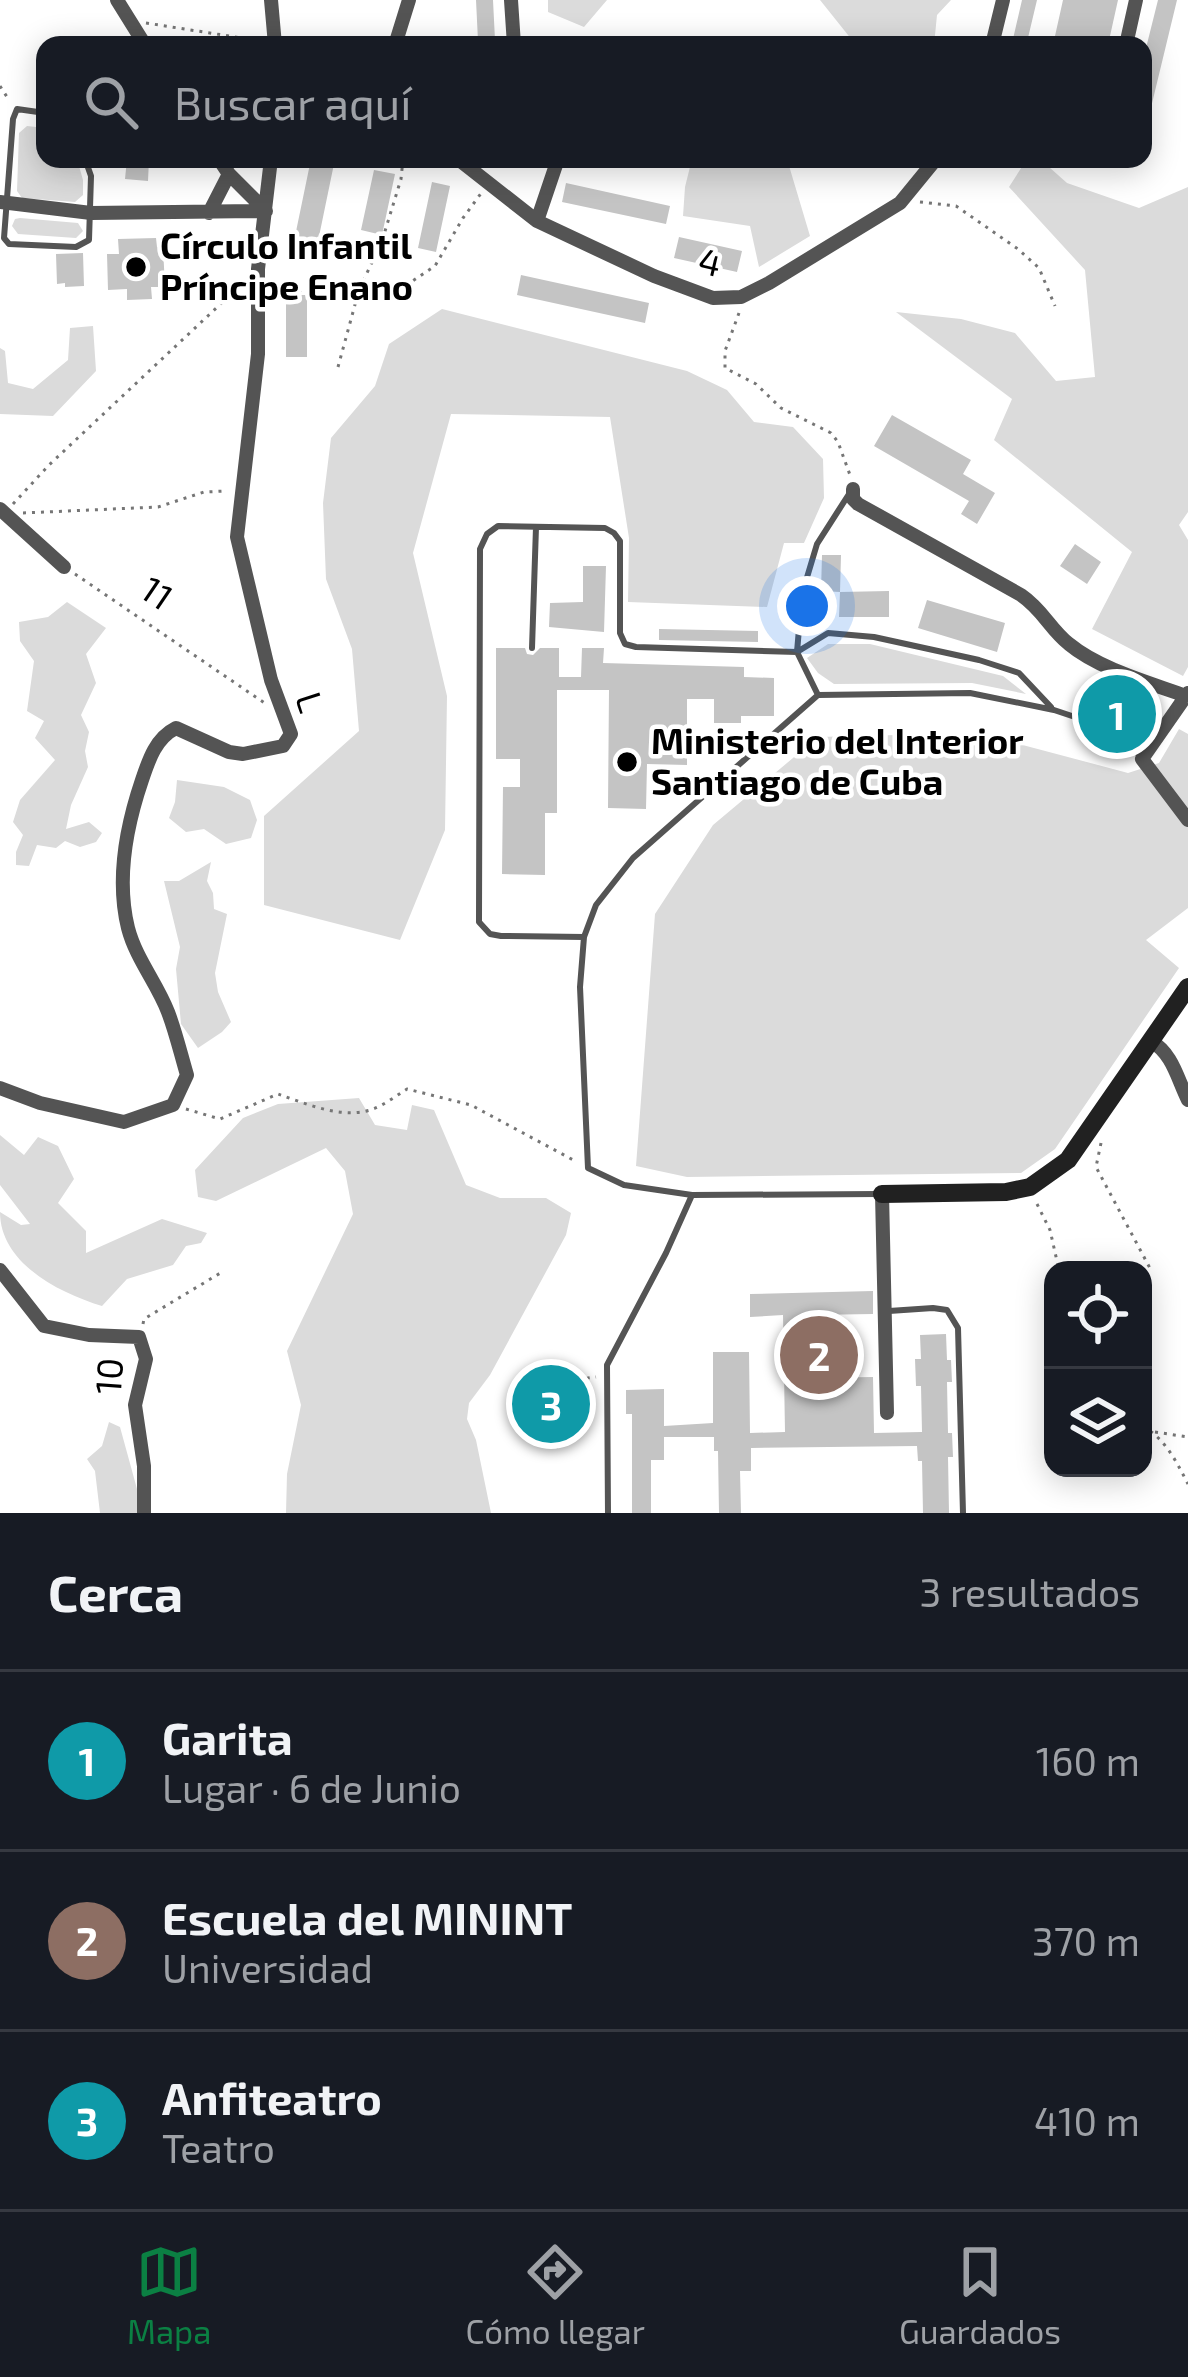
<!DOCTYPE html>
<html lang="es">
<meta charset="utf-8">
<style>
:root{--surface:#171b24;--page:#20242c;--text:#f1f3f6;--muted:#9ea1a6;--line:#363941;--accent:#0b8043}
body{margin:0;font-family:"Exo 2",sans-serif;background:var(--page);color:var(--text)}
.controls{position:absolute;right:36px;bottom:36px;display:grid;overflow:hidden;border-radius:24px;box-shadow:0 6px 30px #0003}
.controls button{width:108px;height:108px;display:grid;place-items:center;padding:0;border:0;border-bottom:3px solid var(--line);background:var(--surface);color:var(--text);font:60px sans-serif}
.you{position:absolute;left:807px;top:606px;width:42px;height:42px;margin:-30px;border:9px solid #fff;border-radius:50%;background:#1a73e8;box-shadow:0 0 0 18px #1a73e833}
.badge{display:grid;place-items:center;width:78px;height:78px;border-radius:50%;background:var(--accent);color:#fff;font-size:39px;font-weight:700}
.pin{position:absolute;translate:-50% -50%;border:6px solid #fff;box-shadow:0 3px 12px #0006}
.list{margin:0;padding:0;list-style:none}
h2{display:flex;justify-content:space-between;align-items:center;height:156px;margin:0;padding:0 48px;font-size:51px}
h2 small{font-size:39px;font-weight:400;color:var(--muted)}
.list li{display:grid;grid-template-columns:78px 1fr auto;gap:36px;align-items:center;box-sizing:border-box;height:180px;padding:0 48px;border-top:3px solid var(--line)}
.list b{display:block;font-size:45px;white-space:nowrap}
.list p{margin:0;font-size:39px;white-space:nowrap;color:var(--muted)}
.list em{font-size:39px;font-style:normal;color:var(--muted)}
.icon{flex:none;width:66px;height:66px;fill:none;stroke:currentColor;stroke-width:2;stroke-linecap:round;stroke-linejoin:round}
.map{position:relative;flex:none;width:1188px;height:1513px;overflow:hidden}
.search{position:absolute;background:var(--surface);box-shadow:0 6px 30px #0003;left:36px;right:36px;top:36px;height:132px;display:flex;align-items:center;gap:30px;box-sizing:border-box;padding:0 42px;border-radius:24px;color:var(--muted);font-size:45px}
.sheet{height:696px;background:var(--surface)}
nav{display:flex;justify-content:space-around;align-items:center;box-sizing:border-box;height:168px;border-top:3px solid var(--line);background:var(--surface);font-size:33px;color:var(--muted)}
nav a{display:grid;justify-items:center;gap:6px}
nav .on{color:var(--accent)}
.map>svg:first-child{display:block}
.green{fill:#dbdbdb}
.building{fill:#c4c4c4}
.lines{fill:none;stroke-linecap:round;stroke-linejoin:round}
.path{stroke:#767676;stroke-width:3;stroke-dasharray:3 6;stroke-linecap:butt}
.lane{stroke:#545454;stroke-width:6}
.street{stroke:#545454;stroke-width:14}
.secondary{stroke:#212121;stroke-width:18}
.poi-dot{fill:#000;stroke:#fff;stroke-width:4.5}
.labels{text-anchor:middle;stroke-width:9;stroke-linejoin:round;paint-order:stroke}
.poi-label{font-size:36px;font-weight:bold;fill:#000;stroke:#fff;text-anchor:start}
.street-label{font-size:36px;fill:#000;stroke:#fff}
</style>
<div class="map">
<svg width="1188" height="1513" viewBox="0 0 1188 1513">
<rect width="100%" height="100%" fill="#fff"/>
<!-- green -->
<path class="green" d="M548 0H607L584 27 548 12Z
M820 0H951L937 15 934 45H856Z
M27 126 36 127 45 132V159H77L83 180V195L75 202 22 198 17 191 19 133Z
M692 159H787L810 236 759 267 750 226 683 216 685 187Z
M1027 159H1040L1067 183 1139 208 1188 187V512L1179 525 1188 540V667L1183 676 1092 629 1132 552 994 440 1012 399 896 312 961 319 1015 333 1056 381 1095 377 1085 270 1009 187Z
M20 218 78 223 83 231 76 238 18 234 12 226 15 219Z
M442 309 687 371 727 390 754 422 793 427 823 459 824 498 804 543H784L767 607 628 602 629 538 610 417 451 414 413 553 447 696 445 830 400 940 264 905V816L359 731 352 649 326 579 323 503 331 438 375 386 389 344Z
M93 326 96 371 53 416 0 414V348L5 351 8 383 33 389 68 360 70 328Z
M67 602 106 628 86 654 96 683 81 715 89 732 85 751 88 767 71 805 66 829 89 822 102 833 96 842 80 847 65 841 56 848 37 845 29 866 16 865V852L23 835 13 822 20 800 55 760 35 738 44 721 27 711 34 661 20 641 19 622 48 617Z
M828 644H870L1003 676 1026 694 972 683 834 684 818 673 807 658Z
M1179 729 1188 734V908L1146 940 1179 968 1055 1149 1021 1173 687 1177 636 1166 655 914 713 825 818 737 978 733 1128 773 1159 763Z
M177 780 224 787 250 800 257 820 251 838 226 844 204 829 186 832 169 818 175 802Z
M211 862 207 881 213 893 214 909 227 914 215 973 218 992 231 1022 222 1032 198 1048 181 1024 176 969 180 947 164 881H179Z
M359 1098 375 1125 407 1130 412 1105 434 1110 466 1185 500 1198H546L571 1213 566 1235 490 1375 469 1403 467 1419 476 1440 491 1513H286L287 1474 301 1405 287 1351 353 1214 345 1171 326 1148 216 1201 198 1197 195 1170 243 1118 278 1104Z
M0 1135 24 1155 38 1137 58 1146 74 1179 58 1203 86 1231V1253L162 1219 207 1233 201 1243 186 1246 173 1265 127 1279 102 1306C59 1293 0 1263 0 1212L21 1225 30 1224 0 1185Z
M109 1422 120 1427 137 1489 138 1513H100L95 1471 87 1459 102 1446Z"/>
<!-- building -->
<path class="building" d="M476 0H493L495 40 478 41Z
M1022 0H1037L1027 42 1013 39Z
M1063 0H1118L1108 45H1053Z
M1158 0H1177L1147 124 1143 123V60Z
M127 159H149L148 181 125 179Z
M311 159H335L316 251 293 246Z
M374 170 395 174 382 235 361 230Z
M432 182 450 186 436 252 418 248Z
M566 183 670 206 666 224 562 202Z
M679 237 742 251 737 272 674 258Z
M156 238 157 247H163L165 287H151L152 299 127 300V289L108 290 107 254H119L118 239Z
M83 253 84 286 65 287V283L57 284 56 254Z
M521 275 649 303 645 323 517 295Z
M286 295H307V357H286Z
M892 415 971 460 963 474 995 493 977 524 961 514 969 501 874 446Z
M1075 544 1101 562 1087 584 1060 566Z
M822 555H841L840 592 821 591Z
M583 566H606L604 632 549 627 550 603 583 602Z
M889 591V617H839L840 592Z
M927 600 1005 623 997 652 918 628Z
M659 629 758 631V642L659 640Z
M496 648H525L527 654 533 655 540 648H559V677H581L582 648H604L603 663 744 667V677L774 678V716H741V723H714V699H687V765L647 764 646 809 608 808 609 690H557V813H545V875L502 874 503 787H520V759H496Z
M873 1291V1314L812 1315V1378L873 1377 874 1433 922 1432 921 1386H916L915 1359H921L920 1335 946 1334 947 1360H951L952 1382H947L948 1433H952L953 1457H948L949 1513H923L922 1461H918L917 1446 751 1448V1471H740L741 1513H719L718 1451H714V1437H664V1460H651V1513H632V1414H626V1390L664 1389V1426L713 1423V1352H749L750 1433 785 1432 783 1315 750 1317V1294Z"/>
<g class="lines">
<!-- path -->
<path class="path" d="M146 23 261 41
M0 86 9 100
M920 202 956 206 1018 249 1039 268 1055 306
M272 293 312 289 323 277 374 295 402 288 435 266 463 218 482 192
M739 313 725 351V368L756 384 781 408 831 433 838 442 850 475
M338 367 359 290 382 241 401 179 403 159
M13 504 49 465 244 282
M23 513 158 507 204 492 227 491
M75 574 266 704
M186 1109 220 1119 278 1094C307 1104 343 1120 373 1109 384 1105 396 1096 407 1089L471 1105 577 1162
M1101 1143 1096 1167 1152 1272
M1037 1204 1050 1230 1059 1270
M143 1324 144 1319 222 1272
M551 1383 596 1377
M545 1396 586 1417
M539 1407 558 1448
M1143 1426C1166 1440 1176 1461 1188 1484
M1155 1432 1188 1437"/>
<!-- lane -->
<path class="lane" d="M45 113 17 109 13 119 4 238 9 244 76 247 89 240 91 176 85 159
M532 648 536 527
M797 652 828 633 874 637 979 660 1019 673 1051 707
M797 652 802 594 817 544 849 494
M584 937 501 936 490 934 479 922 480 549 487 534 498 526 605 528 614 533 620 541V633L625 644 636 647 797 652 818 695
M879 1194 692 1195 624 1185 588 1168 580 987 584 937 596 905 633 858 818 695 970 693 1054 710 1120 732 1140 756
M889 1311 933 1308 947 1310 958 1328 963 1513
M608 1513 607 1365 666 1253 692 1195"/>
<!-- street -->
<path class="street" d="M117 0 145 45
M271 0 275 45
M511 0 514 45
M395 45 409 0
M992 45 1003 0
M1126 45 1136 0
M219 159 229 174 266 211
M458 159 537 221 654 276 713 298 741 297 769 283 900 203 936 159
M0 202 91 213 266 211
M209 213 229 174
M537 221 558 159
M853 489V499L858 504 1021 595C1043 610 1050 629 1069 644 1099 669 1150 683 1186 696
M0 509 64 567
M1188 693 1142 759 1188 820
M1151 1041C1173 1054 1177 1078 1188 1100
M0 1088 40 1103 124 1122 173 1105 187 1075C181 1055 176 1033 168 1012 157 983 136 959 128 928 116 879 126 827 142 780 149 759 156 738 176 728L229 752 243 754 283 746 291 734 271 680 237 537 258 354V269L271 159
M882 1194 887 1413
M0 1270 44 1326 89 1335 139 1337 146 1359 135 1405 144 1466V1513"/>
<!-- secondary -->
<path class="secondary" d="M882 1194 1006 1192 1030 1187 1068 1160 1188 987"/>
</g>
<!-- markers -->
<g class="poi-dot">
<circle cx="136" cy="267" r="12"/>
<circle cx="627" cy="762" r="12"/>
</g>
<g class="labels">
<!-- poi labels -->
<g class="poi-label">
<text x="160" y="259">Círculo Infantil<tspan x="160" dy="41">Príncipe Enano</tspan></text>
<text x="651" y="754">Ministerio del Interior<tspan x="651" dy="41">Santiago de Cuba</tspan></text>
</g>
<!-- street labels -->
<g class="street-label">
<text transform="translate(710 262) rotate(13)" y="13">4</text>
<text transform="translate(157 593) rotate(34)" y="13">11</text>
<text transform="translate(310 702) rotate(72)" y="13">L</text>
<text transform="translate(109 1376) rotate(-86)" y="13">10</text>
</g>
</g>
</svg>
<div class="controls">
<button><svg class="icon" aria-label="locate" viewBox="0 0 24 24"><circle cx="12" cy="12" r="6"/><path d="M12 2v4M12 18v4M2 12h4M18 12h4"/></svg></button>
<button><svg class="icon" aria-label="layers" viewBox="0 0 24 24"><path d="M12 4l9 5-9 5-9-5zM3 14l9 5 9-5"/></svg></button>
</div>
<div class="you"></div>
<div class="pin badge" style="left:1117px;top:714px;background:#0f9aa8">1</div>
<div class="pin badge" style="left:819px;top:1355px;background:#8d6e63">2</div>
<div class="pin badge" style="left:551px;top:1404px;background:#0f9aa8">3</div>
<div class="search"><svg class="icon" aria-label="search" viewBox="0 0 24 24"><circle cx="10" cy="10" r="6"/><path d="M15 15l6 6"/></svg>Buscar aquí</div>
</div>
<section class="sheet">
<h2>Cerca<small>3 resultados</small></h2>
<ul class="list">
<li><span class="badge" style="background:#0f9aa8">1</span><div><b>Garita</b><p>Lugar · 6 de Junio</p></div><em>160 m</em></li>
<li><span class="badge" style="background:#8d6e63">2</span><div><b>Escuela del MININT</b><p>Universidad</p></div><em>370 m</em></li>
<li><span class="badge" style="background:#0f9aa8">3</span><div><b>Anfiteatro</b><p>Teatro</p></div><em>410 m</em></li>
</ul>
</section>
<nav>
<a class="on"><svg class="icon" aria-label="map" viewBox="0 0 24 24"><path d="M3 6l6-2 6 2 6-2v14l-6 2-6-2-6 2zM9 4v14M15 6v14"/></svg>Mapa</a>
<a><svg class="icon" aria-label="directions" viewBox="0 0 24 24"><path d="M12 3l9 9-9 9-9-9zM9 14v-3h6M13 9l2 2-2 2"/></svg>Cómo llegar</a>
<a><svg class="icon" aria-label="saved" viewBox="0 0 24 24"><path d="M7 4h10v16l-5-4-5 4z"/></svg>Guardados</a>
</nav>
